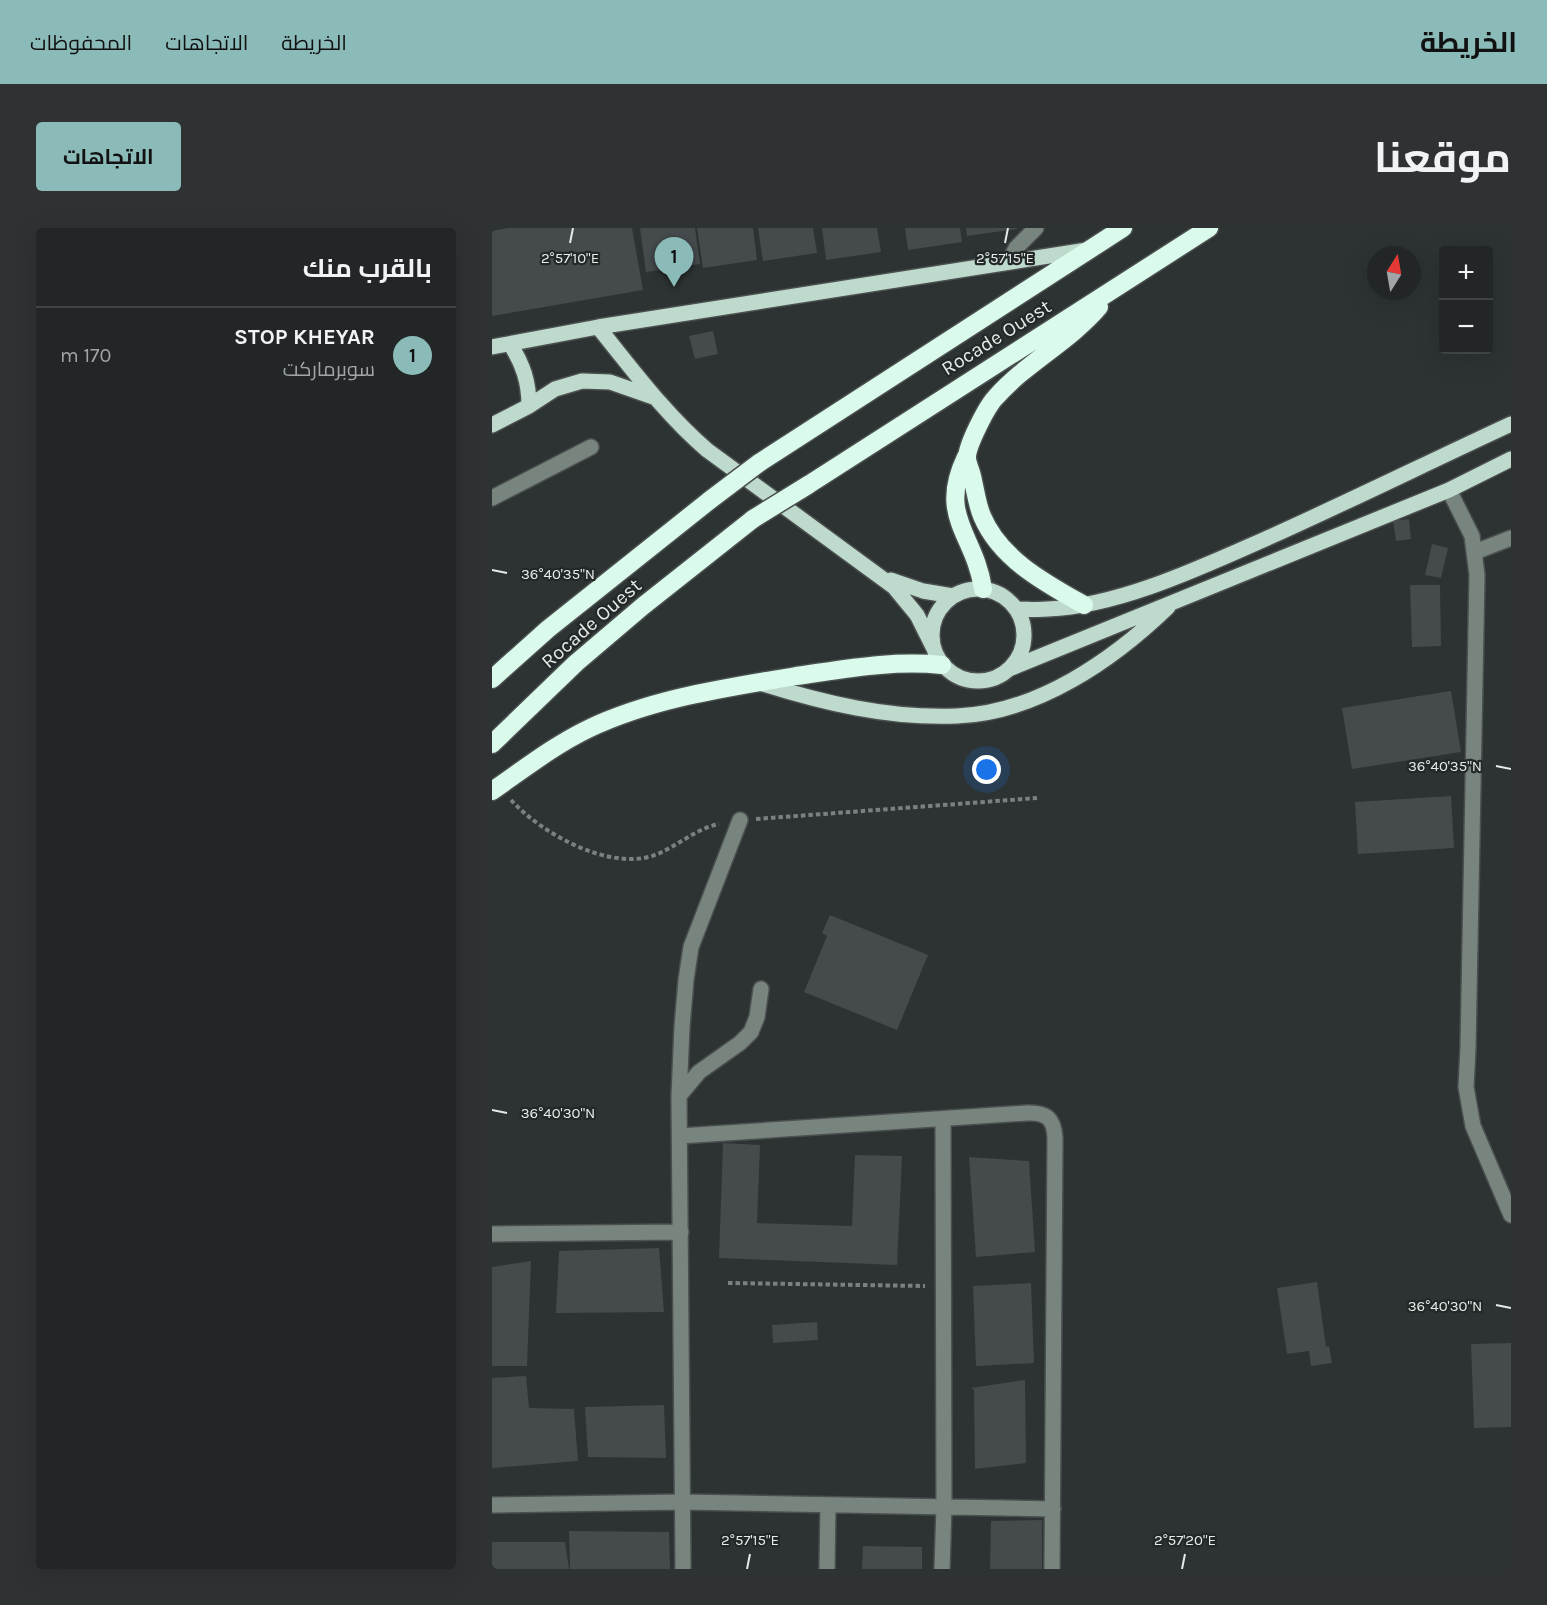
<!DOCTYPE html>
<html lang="ar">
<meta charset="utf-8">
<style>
:root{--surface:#222626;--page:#2e3232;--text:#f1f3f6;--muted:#a2a5a7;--line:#3f4343;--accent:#8bbbb9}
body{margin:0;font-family:Karla,Cairo,sans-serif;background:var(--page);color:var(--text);direction:rtl}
.controls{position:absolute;right:18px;top:18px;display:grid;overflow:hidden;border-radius:6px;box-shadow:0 6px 24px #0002}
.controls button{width:54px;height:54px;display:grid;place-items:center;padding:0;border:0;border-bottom:2px solid var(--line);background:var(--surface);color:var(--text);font:30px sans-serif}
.compass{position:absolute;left:875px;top:18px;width:54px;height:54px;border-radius:50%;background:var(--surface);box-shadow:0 6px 24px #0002;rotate:11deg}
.you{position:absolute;left:495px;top:542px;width:21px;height:21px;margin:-15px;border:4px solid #fff;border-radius:50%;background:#1a73e8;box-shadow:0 0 0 9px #1a73e833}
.badge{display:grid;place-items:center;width:39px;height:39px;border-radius:50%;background:var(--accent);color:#111;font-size:20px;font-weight:700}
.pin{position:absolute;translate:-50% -50px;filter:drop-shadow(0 2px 3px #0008)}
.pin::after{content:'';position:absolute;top:32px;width:21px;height:18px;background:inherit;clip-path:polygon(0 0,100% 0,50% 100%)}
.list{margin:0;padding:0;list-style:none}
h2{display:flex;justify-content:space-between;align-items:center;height:78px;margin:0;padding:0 24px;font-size:26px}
h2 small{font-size:20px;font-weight:400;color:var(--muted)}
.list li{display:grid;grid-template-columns:39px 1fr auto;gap:18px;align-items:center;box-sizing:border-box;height:96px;padding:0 24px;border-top:2px solid var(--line)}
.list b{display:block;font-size:22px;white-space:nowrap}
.list p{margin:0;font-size:20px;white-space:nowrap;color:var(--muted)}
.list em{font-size:20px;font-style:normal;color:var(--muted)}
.map{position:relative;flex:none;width:1019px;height:1341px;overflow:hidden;direction:ltr;border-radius:6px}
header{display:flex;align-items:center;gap:36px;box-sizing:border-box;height:84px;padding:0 30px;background:var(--accent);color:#111}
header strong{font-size:28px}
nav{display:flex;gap:33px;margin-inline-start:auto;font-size:21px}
.intro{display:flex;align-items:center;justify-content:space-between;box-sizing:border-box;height:144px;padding:0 36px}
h1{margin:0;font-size:42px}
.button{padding:15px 27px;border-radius:6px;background:var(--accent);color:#111;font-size:21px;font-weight:700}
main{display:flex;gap:36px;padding:0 36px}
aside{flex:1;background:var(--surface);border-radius:6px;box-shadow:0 6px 24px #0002}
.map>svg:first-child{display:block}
.building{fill:#454a4c}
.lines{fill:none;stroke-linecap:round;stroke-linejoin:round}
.minor-casing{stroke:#4b4f4f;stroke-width:18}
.major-casing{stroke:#4b4f4f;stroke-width:18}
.highway-casing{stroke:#4b4f4f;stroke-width:21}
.path{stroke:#7b8080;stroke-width:4;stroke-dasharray:4.5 3;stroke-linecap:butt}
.minor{stroke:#78857e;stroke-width:15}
.major{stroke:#bedacc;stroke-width:15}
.highway{stroke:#dafbeb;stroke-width:18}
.highway-bridge-casing{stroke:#4b4f4f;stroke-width:21;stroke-linecap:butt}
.highway-bridge{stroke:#dafbeb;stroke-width:18}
.ticks{fill:none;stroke:#e6eae9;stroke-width:2}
.labels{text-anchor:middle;stroke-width:4.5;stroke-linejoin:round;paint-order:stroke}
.street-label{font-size:20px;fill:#e6eae9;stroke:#232828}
.ticks-label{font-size:15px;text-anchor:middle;fill:#e6eae9;stroke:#232828;stroke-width:4.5;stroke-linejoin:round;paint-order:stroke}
</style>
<header>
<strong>الخريطة</strong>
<nav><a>الخريطة</a><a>الاتجاهات</a><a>المحفوظات</a></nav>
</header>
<div class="intro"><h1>موقعنا</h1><a class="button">الاتجاهات</a></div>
<main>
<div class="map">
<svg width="1019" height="1341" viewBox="0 0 1019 1341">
<rect width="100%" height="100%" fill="#2d3232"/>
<!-- building -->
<path class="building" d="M16 0H140L151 62 0 88V3Z
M148 0H203L208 36 154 44Z
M205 0H261L265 32 211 40Z
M266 0H321L325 25 271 33Z
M330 0H385L389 24 334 32Z
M413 0H468L470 14 416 22Z
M474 0H525V1L475 8Z
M221 103 226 126 203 131 197 108Z
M917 291 919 311 904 313 901 293Z
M940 316 956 320 949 350 933 347Z
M918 357H948L949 418 920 419Z
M959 463 969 524 860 541 850 480Z
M959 568 962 620 866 626 863 574Z
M338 687 436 727 405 802 312 764 335 708 330 705Z
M231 915 268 917 265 995 360 998 363 927 410 928 405 1037 227 1030Z
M477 929 537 933 543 1024 484 1029Z
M167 1020 172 1084 64 1085 67 1023Z
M39 1033 35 1138H0V1039Z
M825 1054 834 1119 837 1118 840 1135 819 1138 817 1123 795 1126 785 1060Z
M539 1055 542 1135 484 1138 481 1058Z
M325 1094 326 1112 281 1115 280 1097Z
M1019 1115V1199L982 1200 979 1116Z
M34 1148 37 1180 82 1181 86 1233 0 1240V1150Z
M533 1152 534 1235 483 1241 482 1162 479 1160Z
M172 1177 174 1230 96 1229 93 1179Z
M550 1292V1341H498L499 1293Z
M77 1303 177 1304 178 1341H78Z
M0 1314H73L77 1341H0Z
M371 1318 430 1319V1341H370Z"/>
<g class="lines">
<!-- minor casing -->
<g class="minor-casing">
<path id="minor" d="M517 34 524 20 544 0
M957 262 980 308 985 347 976 820 974 859 981 898 1019 987
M0 270 99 219
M983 324 1019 310
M187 868 207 844 248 815 259 804 265 789 269 761
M188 908 535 885C554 884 562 890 563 910L560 1341
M0 1006 189 1004
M0 1277 191 1274 561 1281
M191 1341 187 868 190 799 194 752 199 719 248 592
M335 1341 336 1277
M450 1341 452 1279 451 891"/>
</g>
<!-- major casing -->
<g class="major-casing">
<path id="major" d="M106 99C141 142 173 186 215 222L402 359 425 387 441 419
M18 116C31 136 37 154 37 178
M0 119 106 99 595 22
M0 197 37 178 63 161 90 153 118 154 161 169
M399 352 431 363 461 368
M440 407a46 46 0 1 1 92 0a46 46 0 1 1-92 0Z
M524 381C535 381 546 382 556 381 629 378 714 337 780 308 860 272 939 233 1019 196
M517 441 957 262 1019 231
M268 455C331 475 398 491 465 488 545 485 621 432 676 379"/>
</g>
<!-- highway casing -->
<g class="highway-casing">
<path id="highway" d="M474 229C445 289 483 306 491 361
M267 235 631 0
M316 257 717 0
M592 377C553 355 508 331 490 288 485 276 484 265 481 253 480 245 476 238 475 231 474 219 495 178 504 169 534 135 577 114 607 79
M0 451 56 401 218 272
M0 516 84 435 151 378 261 291
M0 563C32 541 61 518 96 501 161 470 234 460 304 448 354 441 400 432 450 437"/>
</g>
<!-- path -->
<path class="path" d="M19 572C49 605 115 642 160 628 184 620 202 601 227 596
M264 591 545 570
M236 1055 433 1058"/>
<!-- minor -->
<use href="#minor" class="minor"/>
<!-- major -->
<use href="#major" class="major"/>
<!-- highway -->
<use href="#highway" class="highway"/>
<!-- highway-bridge casing -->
<g class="highway-bridge-casing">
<path id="highway-bridge" d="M218 272 267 235
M261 291 316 257"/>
</g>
<!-- highway-bridge -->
<use href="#highway-bridge" class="highway-bridge"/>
</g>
<!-- ticks -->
<path class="ticks" d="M78 15 81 0M513 15 516 0M0 342 15 345M1004 538 1019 541M0 882 15 885M1004 1077 1019 1080M255 1341 258 1326M690 1341 693 1326"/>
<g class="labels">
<!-- street labels -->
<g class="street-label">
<text transform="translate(504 109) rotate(-32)" y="7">Rocade Ouest</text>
<text transform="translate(99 395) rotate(-41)" y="7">Rocade Ouest</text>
</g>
</g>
<g class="ticks-label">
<text x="78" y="35">2°57'10"E</text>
<text x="513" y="35">2°57'15"E</text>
<text x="66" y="351">36°40'35"N</text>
<text x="953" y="543">36°40'35"N</text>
<text x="66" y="890">36°40'30"N</text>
<text x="953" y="1083">36°40'30"N</text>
<text x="258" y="1317">2°57'15"E</text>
<text x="693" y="1317">2°57'20"E</text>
</g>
</svg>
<div class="controls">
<button>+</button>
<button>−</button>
</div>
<svg class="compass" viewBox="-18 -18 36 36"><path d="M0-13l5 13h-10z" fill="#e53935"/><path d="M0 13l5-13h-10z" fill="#a2a5a7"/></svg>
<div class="you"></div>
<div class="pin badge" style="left:182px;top:59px">1</div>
</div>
<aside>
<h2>بالقرب منك<small></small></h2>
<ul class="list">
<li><span class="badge">1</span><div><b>STOP KHEYAR</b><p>سوبرماركت</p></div><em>170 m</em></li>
</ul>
</aside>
</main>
